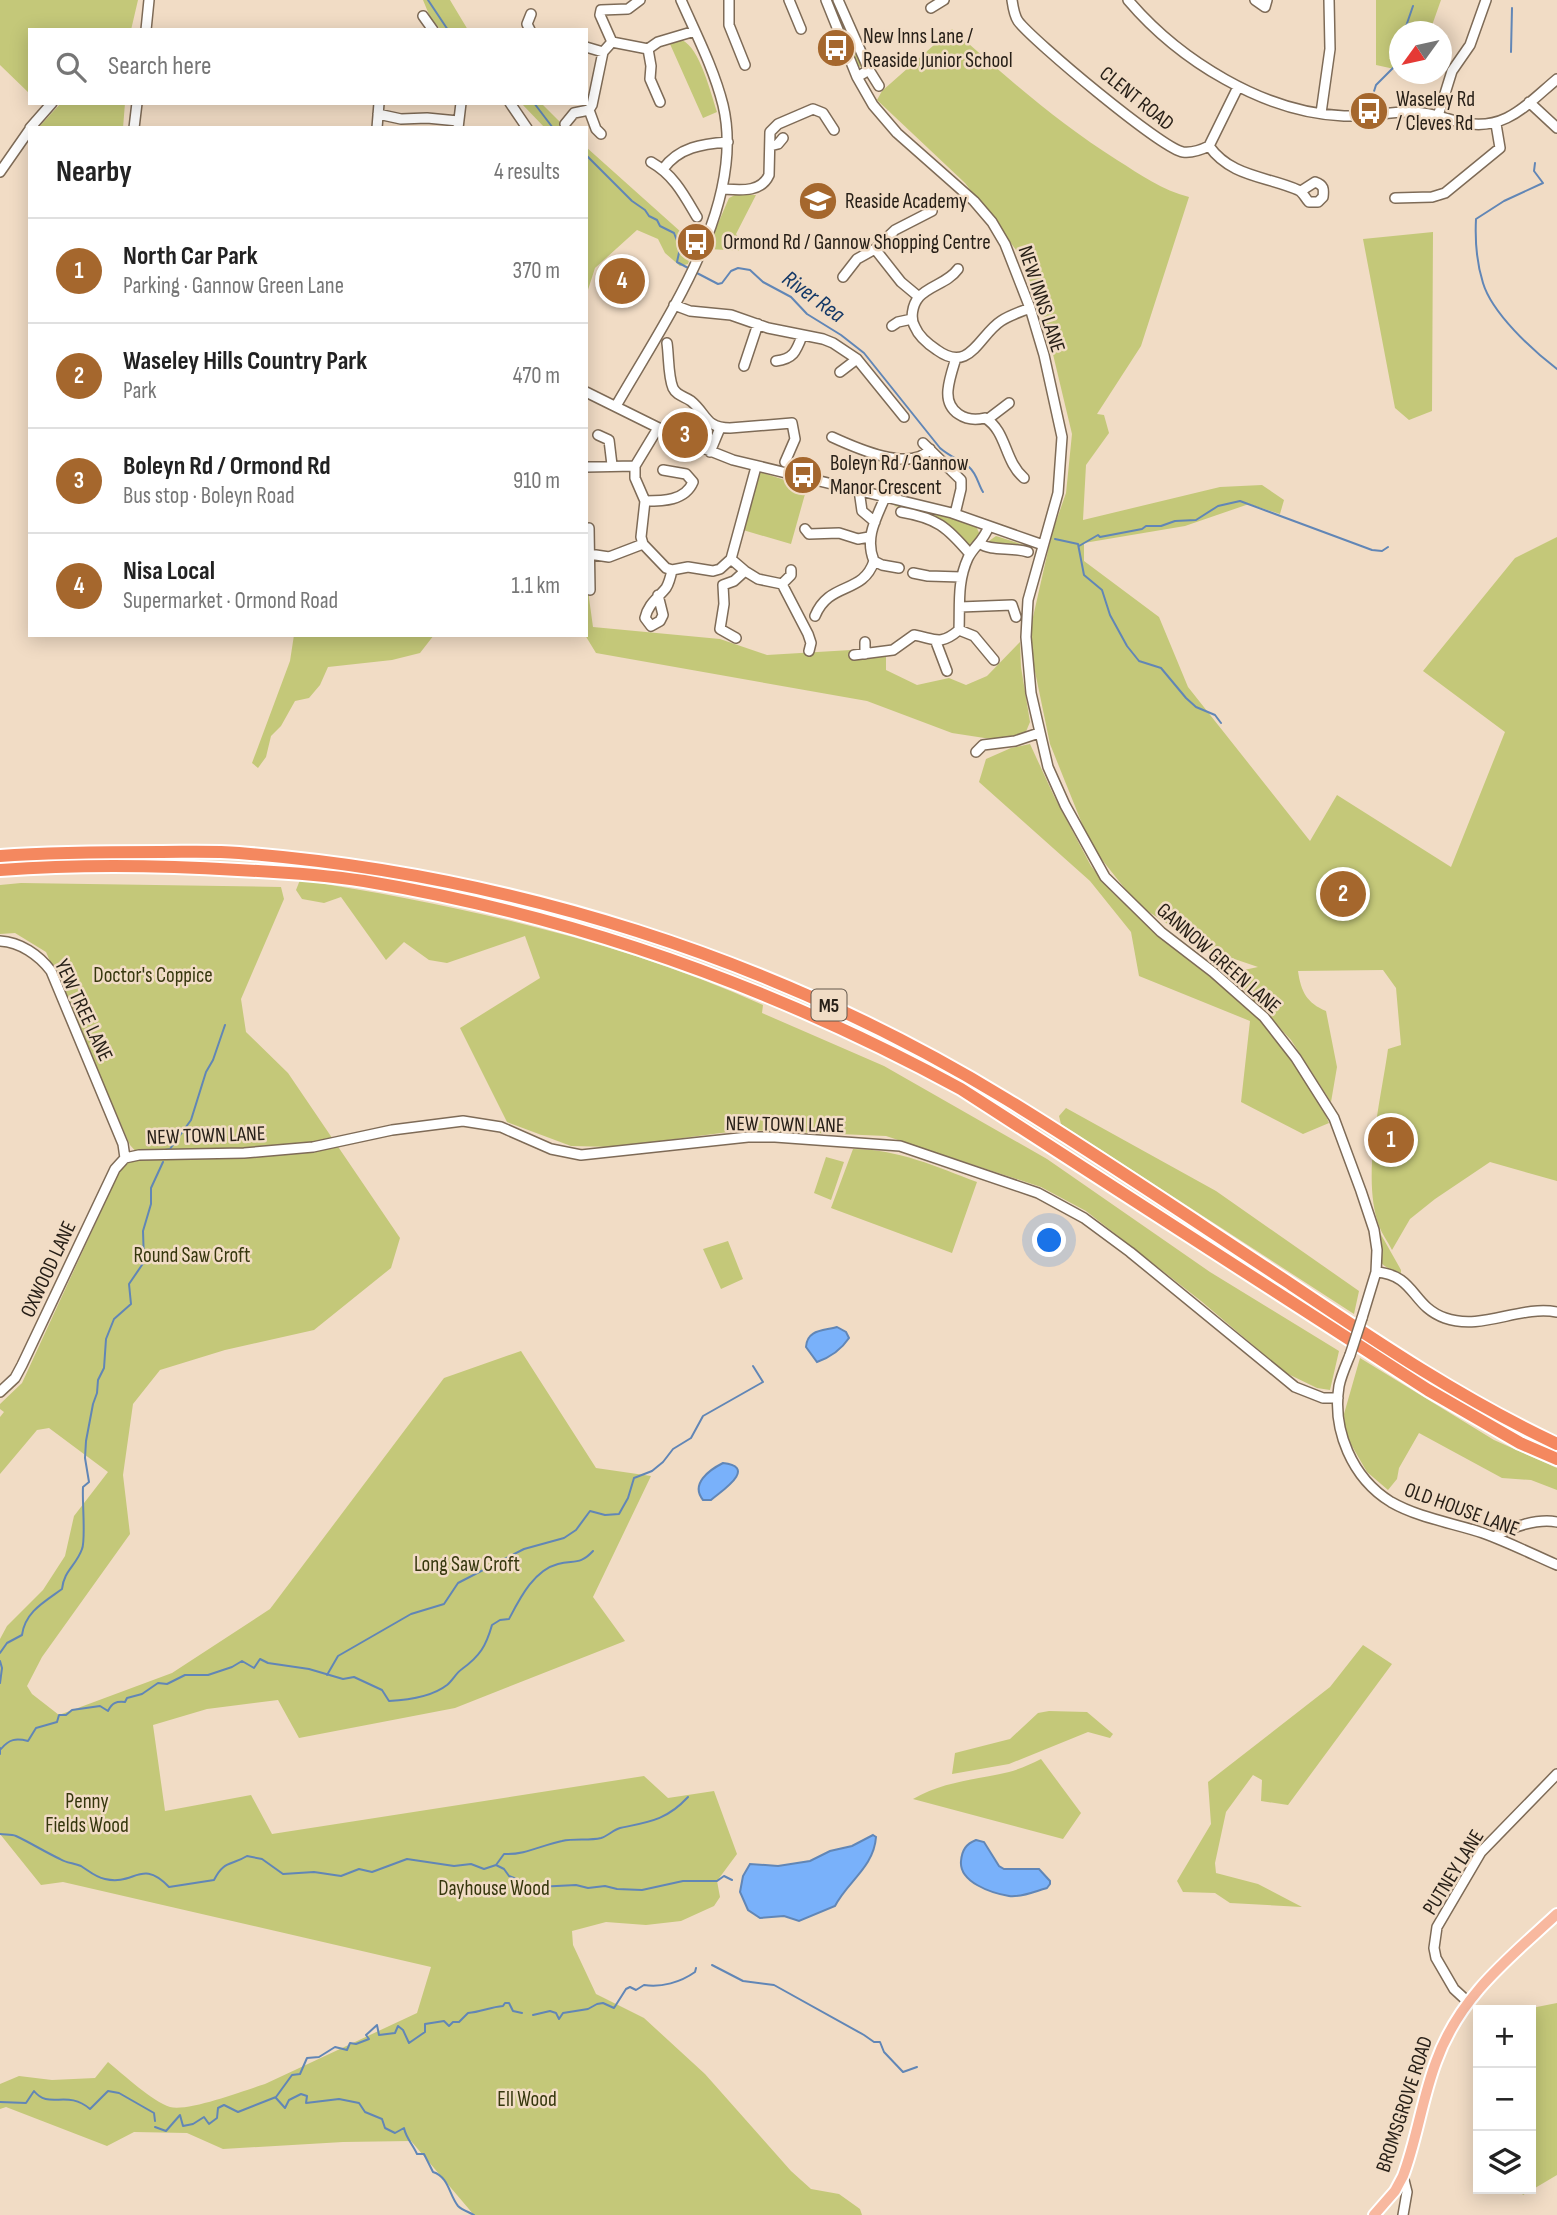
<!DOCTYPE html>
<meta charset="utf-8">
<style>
:root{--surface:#fff;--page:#f6f6f6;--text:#222;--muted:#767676;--line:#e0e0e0;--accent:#a5672d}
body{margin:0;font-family:"Sofia Sans Condensed",sans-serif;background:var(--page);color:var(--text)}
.controls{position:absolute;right:21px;bottom:21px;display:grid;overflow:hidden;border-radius:0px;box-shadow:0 4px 18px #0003}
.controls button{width:63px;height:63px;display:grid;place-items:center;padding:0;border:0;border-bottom:2px solid var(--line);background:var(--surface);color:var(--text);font:35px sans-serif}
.compass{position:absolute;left:1389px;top:21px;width:63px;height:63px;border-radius:50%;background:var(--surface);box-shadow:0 4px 18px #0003;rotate:237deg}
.you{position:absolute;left:1050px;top:1241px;width:24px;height:24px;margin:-18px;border:5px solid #fff;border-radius:50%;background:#1a73e8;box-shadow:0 0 0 10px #1a73e833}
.badge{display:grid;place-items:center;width:46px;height:46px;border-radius:50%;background:var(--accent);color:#fff;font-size:23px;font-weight:700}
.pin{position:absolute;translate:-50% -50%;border:4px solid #fff;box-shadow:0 2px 7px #0006}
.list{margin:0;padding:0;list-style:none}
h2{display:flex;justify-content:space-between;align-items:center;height:91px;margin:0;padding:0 28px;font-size:30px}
h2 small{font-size:23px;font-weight:400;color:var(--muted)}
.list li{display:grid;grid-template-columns:46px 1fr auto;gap:21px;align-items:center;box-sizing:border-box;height:105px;padding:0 28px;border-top:2px solid var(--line)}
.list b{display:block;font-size:26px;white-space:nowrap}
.list p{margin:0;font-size:23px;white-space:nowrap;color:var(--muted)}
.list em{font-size:23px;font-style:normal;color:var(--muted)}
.icon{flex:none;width:38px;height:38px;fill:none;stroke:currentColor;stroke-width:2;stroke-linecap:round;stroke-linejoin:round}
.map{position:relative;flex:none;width:1557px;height:2215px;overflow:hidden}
.search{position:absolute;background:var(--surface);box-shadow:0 4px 18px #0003;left:28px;top:28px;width:560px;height:77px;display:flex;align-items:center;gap:18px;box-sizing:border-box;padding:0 24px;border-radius:0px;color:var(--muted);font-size:26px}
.panel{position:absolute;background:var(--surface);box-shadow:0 4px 18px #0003;left:28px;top:126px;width:560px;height:511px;border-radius:0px}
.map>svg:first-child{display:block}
.green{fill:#c4c879}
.water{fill:#79b1fa;stroke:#6186b6;stroke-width:2}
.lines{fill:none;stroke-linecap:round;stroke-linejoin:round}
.stream{stroke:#6186b6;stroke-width:2}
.minor-casing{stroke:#7e6b57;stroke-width:12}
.major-casing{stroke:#fff;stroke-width:14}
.highway-casing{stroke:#fff;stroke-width:16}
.minor{stroke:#fff;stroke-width:9}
.major{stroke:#f8b89f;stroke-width:10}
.highway{stroke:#f4885f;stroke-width:12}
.minor-bridge-casing{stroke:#7e6b57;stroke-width:12;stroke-linecap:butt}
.minor-bridge{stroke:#fff;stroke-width:9}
.labels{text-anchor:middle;stroke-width:5;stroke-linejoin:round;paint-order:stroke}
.shield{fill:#f1dcc5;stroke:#64584c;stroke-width:2}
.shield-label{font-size:19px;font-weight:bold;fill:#282018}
.poi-label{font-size:21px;fill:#282018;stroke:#f1dcc5;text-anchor:start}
.street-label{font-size:21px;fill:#282018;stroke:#f1dcc5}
.park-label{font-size:21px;fill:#36370d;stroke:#f1dcc5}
.water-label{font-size:23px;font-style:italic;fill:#153967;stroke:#f1dcc5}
</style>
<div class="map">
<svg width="1557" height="2215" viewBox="0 0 1557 2215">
<rect width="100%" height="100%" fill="#f1dcc5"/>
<!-- green -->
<path class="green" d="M0 0H138L131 30H30V94L0 65Z
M423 0H450L468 30H441L430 17Z
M829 0H835L864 65 862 67 856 66Z
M1376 0H1441L1430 31 1400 32 1399 70 1376 65Z
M952 29C1005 76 1057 122 1117 160 1141 175 1162 190 1189 197L1141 346 1097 414 1104 415 1109 433 1086 465 1083 520 1220 487 1262 485 1284 500 1280 514 1249 504 1185 526 1084 543V561L1159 617 1188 687 1310 841 1337 795 1451 867 1505 732 1423 671 1515 558 1557 537V1181L1490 1162 1435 1199 1410 1219 1392 1250C1388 1242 1382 1234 1379 1226 1361 1177 1381 1100 1388 1049L1401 1045 1396 988 1383 970 1298 971C1301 992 1307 1003 1326 1011L1337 1067 1331 1102 1291 1040 1235 980 1239 971 1258 967 1208 950 1138 905 1091 846 1050 744 1032 657 1031 626 1052 533 1066 493 1072 434 1046 325 1020 255 965 183 877 100 882 91Z
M682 40C700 48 711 94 717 112L703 118 670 44Z
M61 103H125L123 128H38Z
M521 103H541L566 128H545Z
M586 147 691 241 693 247 688 264 680 266 665 253 658 239 637 230 595 268 586 296Z
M735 195H756L736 234 748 251 707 249 729 198Z
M1433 232 1432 411 1409 420 1395 408 1363 239Z
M760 472 807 487 791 544 743 530Z
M897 504 944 514 976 526 980 535 969 545C950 522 923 511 894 506Z
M586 531 589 598 593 627 720 639 767 655 851 650 854 658 886 657V670L917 685 949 678 966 685 987 676 1020 642 1021 667 1030 722 1025 734 991 739 952 733 867 701 596 653 585 635Z
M996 536 1027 546 989 544V541Z
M294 635H434L420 653 392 660 328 667 320 685 309 698 295 701 281 726 271 736 266 757 258 768 252 763 290 661Z
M1030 744 1054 796 1091 866 1113 893 1165 941 1257 1014 1317 1095 1329 1123 1303 1134 1241 1102 1250 1021 1139 976 1131 932 1090 881 979 782 986 759 1011 748Z
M300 880C459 905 615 939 763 1005L762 1013 884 1066 1047 1159 1210 1272 1339 1351 1330 1390 1317 1388 1286 1373 1201 1301 1086 1211 1041 1187 886 1136 744 1130 614 1147 571 1146 507 1122 460 1028 540 978 525 936 447 963 429 960 404 942 386 960 341 897 324 903 302 899 296 890Z
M21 883 281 887 284 899 241 999 246 1032 288 1073 400 1238 391 1268 314 1330 225 1350 160 1370 133 1404 123 1475 130 1534 42 1657 27 1686 32 1694 59 1715 172 1673 270 1609 444 1378 521 1351 596 1468 651 1476 593 1597 625 1641 455 1708 299 1738 278 1700 207 1709 153 1725 165 1811 251 1795 272 1834 644 1776 668 1798 714 1791 737 1854 717 1881 720 1897 714 1906 681 1921 646 1925 606 1922 572 1931 573 1945 596 1994 644 2018 705 2074 791 2171 811 2189 839 2194 860 2209 862 2215H474L411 2141 343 2142 223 2149 187 2133 134 2132 107 2146 6 2107 0 2109V2084L19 2076 52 2080 95 2078 108 2062C123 2074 153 2102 170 2107 188 2112 246 2090 265 2084L417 2013 431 1967 63 1882 41 1885 0 1834V1639L7 1626 43 1590 65 1556 74 1516 108 1472 49 1428 37 1430 0 1474V1417L4 1412 0 1409V1404L22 1383 110 1192 120 1162 139 1155 130 1145 46 952 15 933 0 934V885Z
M1066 1108 1216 1191 1359 1291 1354 1314 1061 1124 1059 1116Z
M853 1149C898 1149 937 1167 977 1182L952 1253 831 1208Z
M826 1157 844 1162 831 1200 814 1193Z
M1379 1231 1401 1270V1273C1374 1264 1380 1261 1376 1235Z
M728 1241 743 1279 721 1289 703 1249Z
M1360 1358 1494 1440 1557 1468V1490L1531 1480 1502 1478 1419 1433 1399 1468 1397 1479 1388 1490 1367 1472 1345 1434 1344 1414Z
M1363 1645 1392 1664 1288 1805 1261 1801 1262 1780 1253 1775 1226 1812 1215 1863 1216 1873 1258 1884 1302 1907 1230 1903 1215 1893 1183 1892 1177 1881 1211 1824 1208 1782 1330 1687Z
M1049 1711 1087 1712 1113 1734 1110 1738 1088 1732 1009 1764 952 1774 955 1753 1010 1739 1038 1713Z
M1041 1759 1081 1813 1063 1839 913 1799C944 1781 976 1780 1009 1772 1020 1769 1031 1764 1041 1759Z
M1557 2003V2175L1523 2195 1519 2189H1531V2010H1522Z"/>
<!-- water -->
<path class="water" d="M837 1327 846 1332 849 1338C841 1350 831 1357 817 1362L806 1347C807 1329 824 1331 837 1327Z
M723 1463C759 1467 720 1492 711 1500H703C690 1484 709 1470 723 1463Z
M873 1835 876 1837C874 1867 847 1882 835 1906L799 1921 784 1916 760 1918 748 1910 740 1892 743 1876 750 1864 778 1866 810 1861 830 1851 852 1846Z
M976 1840 984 1842 999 1866 1004 1869H1039L1050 1881V1884L1047 1888C1036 1891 1020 1898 1009 1896 991 1893 959 1882 961 1861 962 1850 966 1844 976 1840Z"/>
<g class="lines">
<!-- stream -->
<path class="stream" d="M428 0 448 30
M1404 32 1413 6
M1511 52 1512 8
M534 103 553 128
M1370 104 1376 85 1400 61
M586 155 632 201 645 210 649 216 657 220 660 226 674 233 680 248 677 262 690 269
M1535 163 1534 171 1543 183 1504 201 1476 219C1475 239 1477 264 1483 283 1492 313 1532 350 1557 369
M695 272 718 284 722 283 731 271 738 268 750 270 763 282 791 297 807 314 841 335 864 353 940 448C949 456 960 460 969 467 977 474 978 484 983 492
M1055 539 1078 544 1084 575 1102 590 1110 615 1127 646 1139 661 1161 668 1186 698 1196 707 1215 715 1221 723
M1079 546 1098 535 1100 537 1142 529 1146 526H1161L1175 521 1196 520 1218 506 1240 501 1372 550 1382 551 1388 547
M165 1150 170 1149 191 1120 206 1072 213 1060 225 1025
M0 1653 7 1643 22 1635C25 1612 44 1602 62 1589 64 1570 76 1566 82 1549 86 1540 82 1501 83 1487L89 1482 85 1458 86 1441 93 1404 97 1393 98 1380 104 1368 106 1339 114 1319 131 1304 129 1284 144 1262 143 1231 151 1204V1188L163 1162
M0 1661 2 1668 0 1683
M327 1675 338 1656 411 1614 444 1604 458 1583 524 1549 564 1538 576 1530 590 1511 605 1515 619 1514 628 1498 634 1478 652 1471 663 1462 673 1449 691 1438 703 1416 763 1382 753 1366
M0 1748V1754
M1 1749C9 1739 16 1738 28 1741L36 1728 57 1722 59 1715H66L72 1710 100 1706 108 1711C112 1703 116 1701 125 1702L127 1698 142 1694 158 1683 167 1684 185 1675H208L232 1667 242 1661 254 1668 260 1659 268 1663 309 1669 343 1679 354 1677 382 1690 389 1701C408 1700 433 1696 447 1685 453 1680 456 1673 462 1669 480 1656 486 1646 492 1625L500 1620 509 1619C520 1598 534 1570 558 1564 575 1560 580 1565 593 1551
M0 1834C5 1835 11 1834 16 1836 31 1843 45 1852 60 1859 66 1863 74 1863 81 1866 89 1871 95 1877 105 1879 135 1886 141 1858 169 1887L214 1880C224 1860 231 1866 247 1856L262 1859 283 1874 314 1872 341 1876 359 1869 372 1872 407 1859 454 1866 471 1864 484 1869 496 1865 504 1854C525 1855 542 1845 562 1841 575 1838 589 1841 601 1838 608 1836 613 1830 620 1828 649 1822 667 1820 688 1797
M496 1865 504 1869 509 1876 537 1887 576 1885 588 1888 605 1886 617 1889 642 1890 683 1881H717L724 1876 732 1880
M712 1965 743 1981 774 1985 864 2035 874 2042H880L884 2052 903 2072 917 2067
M533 2015 550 2011 556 2013 559 2019 563 2013 588 2009 597 2004 603 2003 614 2008 626 1989 630 1987 636 1990 644 1985C661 1988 681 1982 695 1972L696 1968
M276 2098 285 2108 289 2100 301 2094 307 2096 306 2103 339 2099 359 2103 365 2112 382 2119 385 2128 395 2133 404 2128C406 2138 413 2145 417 2154H424L433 2172C449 2177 449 2195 458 2206 462 2210 469 2212 474 2215
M0 2102 26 2103 34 2091C49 2110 67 2089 90 2109L108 2091 119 2093 154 2113 155 2121
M155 2127 166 2131 180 2115 183 2126 193 2124 204 2117 209 2124 217 2118 218 2108 224 2105 238 2112 276 2097 292 2075 300 2074 307 2058 319 2057 335 2047 347 2050 350 2043 356 2044 369 2039 366 2035 377 2025 379 2035 395 2033 398 2026 403 2030 409 2043 425 2032V2024L444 2021 449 2026 453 2022H459L468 2013C481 2012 490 2007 503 2006L505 2003H509L513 2011 522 2013"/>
<!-- minor casing -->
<g class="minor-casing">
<path id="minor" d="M729 0V25L745 65
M789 0 801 29
M826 0 857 77 873 105 897 133 974 201 992 222 1005 244 1030 308 1044 355 1062 437 1058 493 1028 600 1026 637 1031 693 1048 767 1065 805 1105 877 1161 932 1213 972 1264 1017 1296 1058 1334 1118 1361 1191 1374 1230 1377 1250 1376 1272 1362 1318
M838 0 869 70 857 77
M1012 0C1013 7 1014 15 1018 21 1032 40 1162 149 1183 152 1192 153 1201 150 1209 146L1238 87
M1128 0C1179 60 1264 113 1344 116 1365 117 1387 112 1408 112 1426 111 1443 118 1460 122 1504 133 1526 105 1557 79
M1255 0 1265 7 1267 0
M931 8 944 0
M423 16 433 30
M146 30 149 0
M530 30 527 24 531 14
M612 42 600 15 601 10 628 9 640 0
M586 47 603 52
M648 49 651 66 650 79 660 102
M869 70 879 86
M1529 102 1557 128
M510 103 527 128
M589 110 596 129 601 134
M1321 113 1330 49 1329 0
M378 114 401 119 427 118 458 121
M1438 116 1452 71 1470 45 1486 0
M565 124 574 113 589 110 592 105 603 52 612 42 648 49 658 42 695 31
M30 128 52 103
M134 128 137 103
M377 128 379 103
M458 128 461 103
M770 146 778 144 783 138
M1209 146C1231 177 1266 176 1298 190 1303 192 1305 198 1309 202H1318L1323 197C1324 189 1324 185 1315 182L1301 191
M651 162C674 175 684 195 697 217
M663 169C679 147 702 144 728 142
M0 172 30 129
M723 189C740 190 761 193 769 175L770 132 778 124 813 109 823 113 834 130
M1395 198 1432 197 1445 193 1500 148 1496 124
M875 249 901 282 919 297
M958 269C948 283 930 285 919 297 912 305 910 319 915 327 919 337 928 344 937 350 970 374 979 335 1001 321 1010 315 1020 312 1030 308
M843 277 857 259 875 249 895 230 932 211
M674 305 690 311 731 315 768 328 823 339 833 343 857 359 904 417
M892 326 898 322 912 319
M667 343C669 357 668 376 673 388 677 396 684 396 691 401 707 414 705 428 730 428L792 423 795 439 785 462
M956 358C953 368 949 379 948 390 946 412 966 423 985 418 1007 431 1004 461 1024 478
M776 361C793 359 796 352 802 336
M744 366 758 324
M840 372 857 359
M586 392 685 441 733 460 952 513 1043 545
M616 406C664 322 747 206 723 105 714 69 696 34 681 0
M988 419 1009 403
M658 428 635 466V478L645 501 641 537 643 544 666 568 672 570 688 567 713 571 720 569 731 559 756 467
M598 435 609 440 612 465
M832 437C856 448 911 473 930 449
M923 443 961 480V489L955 514
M710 452 720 428
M586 467 635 466
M859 490 862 511 875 522
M645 501C663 501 685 501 693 482L686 474 663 470
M901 512C937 518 947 527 970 554
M589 528 590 590
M805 529 809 534 839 533 858 539 869 537
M981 544C990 551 1013 547 1028 552
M589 554 609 557 643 544
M731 559 745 571 758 579 782 584 808 634 811 643 809 651
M874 561 882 565 899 568
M913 573 928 576 961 577
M782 584 791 575V570
M658 595 663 615 660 621 651 626 645 618C648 604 658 598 666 588 669 583 671 575 672 570
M960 607 1012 605 1016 617
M815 616C829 581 863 595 874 561 864 537 877 517 886 495
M959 630 974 636 994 660
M736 638 720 629 724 604 723 585 734 581 745 571
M865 642V654
M936 642 947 671
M854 655 893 650 914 635C936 639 940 646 959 630 960 604 957 582 968 558 974 546 983 542 989 526
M976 752 983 745 1015 741 1039 733
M0 941C20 942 39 955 51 971L123 1144 125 1158
M125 1158 139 1155 244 1153 313 1147 392 1130 463 1121 501 1127 551 1149 581 1155 748 1137H775L900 1146 1038 1193 1084 1218 1130 1252 1295 1387 1323 1398H1338
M1376 1272C1416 1275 1411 1306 1445 1318 1482 1331 1520 1305 1557 1312
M1350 1355C1346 1365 1341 1376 1339 1386 1332 1430 1352 1478 1391 1502 1419 1518 1453 1523 1483 1533 1508 1542 1532 1554 1557 1565
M0 1392 15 1378 22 1365 115 1169 125 1158
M1494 1537C1511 1527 1538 1518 1557 1522
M1467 2001 1454 1989 1436 1958 1434 1948 1437 1927 1481 1852 1557 1774
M1403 2176 1407 2192 1403 2215"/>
</g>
<!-- major casing -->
<g class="major-casing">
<path id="major" d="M1374 2215 1395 2191 1403 2176C1417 2139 1422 2099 1436 2062 1459 1997 1508 1959 1557 1914"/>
</g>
<!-- highway casing -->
<g class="highway-casing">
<path id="highway" d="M0 856C54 852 108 852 162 852 188 852 214 851 239 853 509 874 775 958 1006 1099 1101 1157 1193 1220 1286 1281 1374 1340 1461 1399 1557 1444
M0 870C79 864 159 865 238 870 280 872 323 875 364 881 575 916 774 987 961 1089L1428 1390 1520 1443 1557 1459"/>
</g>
<!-- minor -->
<use href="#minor" class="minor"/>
<!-- major -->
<use href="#major" class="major"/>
<!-- highway -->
<use href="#highway" class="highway"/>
<!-- minor-bridge casing -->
<g class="minor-bridge-casing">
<path id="minor-bridge" d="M1350 1355 1362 1318"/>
</g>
<!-- minor-bridge -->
<use href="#minor-bridge" class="minor-bridge"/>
</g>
<!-- icons -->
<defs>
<g id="bus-disc" transform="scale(2.0125)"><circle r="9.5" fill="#a5672d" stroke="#f1dcc5"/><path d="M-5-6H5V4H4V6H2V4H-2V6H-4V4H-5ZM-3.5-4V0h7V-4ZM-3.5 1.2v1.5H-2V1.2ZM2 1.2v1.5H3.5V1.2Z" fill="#fff"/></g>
<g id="school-disc" transform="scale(2.0125)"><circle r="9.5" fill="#a5672d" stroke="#f1dcc5"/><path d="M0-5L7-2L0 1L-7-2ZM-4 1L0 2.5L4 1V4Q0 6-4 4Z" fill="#fff"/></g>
</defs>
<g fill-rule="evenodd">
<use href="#bus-disc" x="836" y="48"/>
<use href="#bus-disc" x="1369" y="111"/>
<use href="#school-disc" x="818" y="201"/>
<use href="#bus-disc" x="696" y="242"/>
<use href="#bus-disc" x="803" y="475"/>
</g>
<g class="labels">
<!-- shield labels -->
<rect class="shield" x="811.5" y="989.5" width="35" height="31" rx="5"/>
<g class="shield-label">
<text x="829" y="1012">M5</text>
</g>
<!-- poi labels -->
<g class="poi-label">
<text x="863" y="43">New Inns Lane /<tspan x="863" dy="24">Reaside Junior School</tspan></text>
<text x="1396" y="106">Waseley Rd<tspan x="1396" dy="24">/ Cleves Rd</tspan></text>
<text x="845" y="208">Reaside Academy</text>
<text x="723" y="249">Ormond Rd / Gannow Shopping Centre</text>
<text x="830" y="470">Boleyn Rd / Gannow<tspan x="830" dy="24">Manor Crescent</tspan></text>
</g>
<!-- street labels -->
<g class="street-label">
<text transform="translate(1137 98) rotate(39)" y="7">CLENT ROAD</text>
<text transform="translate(1042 299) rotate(72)" y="7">NEW INNS LANE</text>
<text transform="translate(1219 958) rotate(41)" y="7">GANNOW GREEN LANE</text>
<text transform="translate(84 1010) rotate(65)" y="7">YEW TREE LANE</text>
<text transform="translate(785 1124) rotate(1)" y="7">NEW TOWN LANE</text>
<text transform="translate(206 1135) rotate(-2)" y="7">NEW TOWN LANE</text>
<text transform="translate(48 1269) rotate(-65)" y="7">OXWOOD LANE</text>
<text transform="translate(1462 1509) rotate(20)" y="7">OLD HOUSE LANE</text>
<text transform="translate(1453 1872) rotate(-58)" y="7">PUTNEY LANE</text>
<text transform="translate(1404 2104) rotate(-72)" y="7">BROMSGROVE ROAD</text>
</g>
<!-- park labels -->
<g class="park-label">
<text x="153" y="982">Doctor's Coppice</text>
<text x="192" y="1262">Round Saw Croft</text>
<text x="467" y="1571">Long Saw Croft</text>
<text x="87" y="1808">Penny<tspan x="87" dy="24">Fields Wood</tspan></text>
<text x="494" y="1895">Dayhouse Wood</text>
<text x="527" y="2106">Ell Wood</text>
</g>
<!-- water labels -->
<g class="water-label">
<text transform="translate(814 296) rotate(36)" y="8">River Rea</text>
</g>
</g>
</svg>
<div class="controls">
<button>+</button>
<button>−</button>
<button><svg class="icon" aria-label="layers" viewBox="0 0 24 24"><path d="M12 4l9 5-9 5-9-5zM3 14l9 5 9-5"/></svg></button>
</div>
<svg class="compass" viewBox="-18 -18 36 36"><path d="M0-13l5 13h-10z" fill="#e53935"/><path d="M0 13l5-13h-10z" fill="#767676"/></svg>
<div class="you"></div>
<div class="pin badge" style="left:1391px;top:1140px">1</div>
<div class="pin badge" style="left:1343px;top:894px">2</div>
<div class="pin badge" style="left:685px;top:435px">3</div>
<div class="pin badge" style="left:622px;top:281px">4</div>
<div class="search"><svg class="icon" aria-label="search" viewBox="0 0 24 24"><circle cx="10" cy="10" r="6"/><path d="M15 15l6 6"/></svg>Search here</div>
<section class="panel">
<h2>Nearby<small>4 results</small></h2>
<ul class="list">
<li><span class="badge">1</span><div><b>North Car Park</b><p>Parking · Gannow Green Lane</p></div><em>370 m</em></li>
<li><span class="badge">2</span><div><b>Waseley Hills Country Park</b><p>Park</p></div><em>470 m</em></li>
<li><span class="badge">3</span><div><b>Boleyn Rd / Ormond Rd</b><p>Bus stop · Boleyn Road</p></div><em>910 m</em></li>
<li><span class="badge">4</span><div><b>Nisa Local</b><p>Supermarket · Ormond Road</p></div><em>1.1 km</em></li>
</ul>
</section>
</div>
